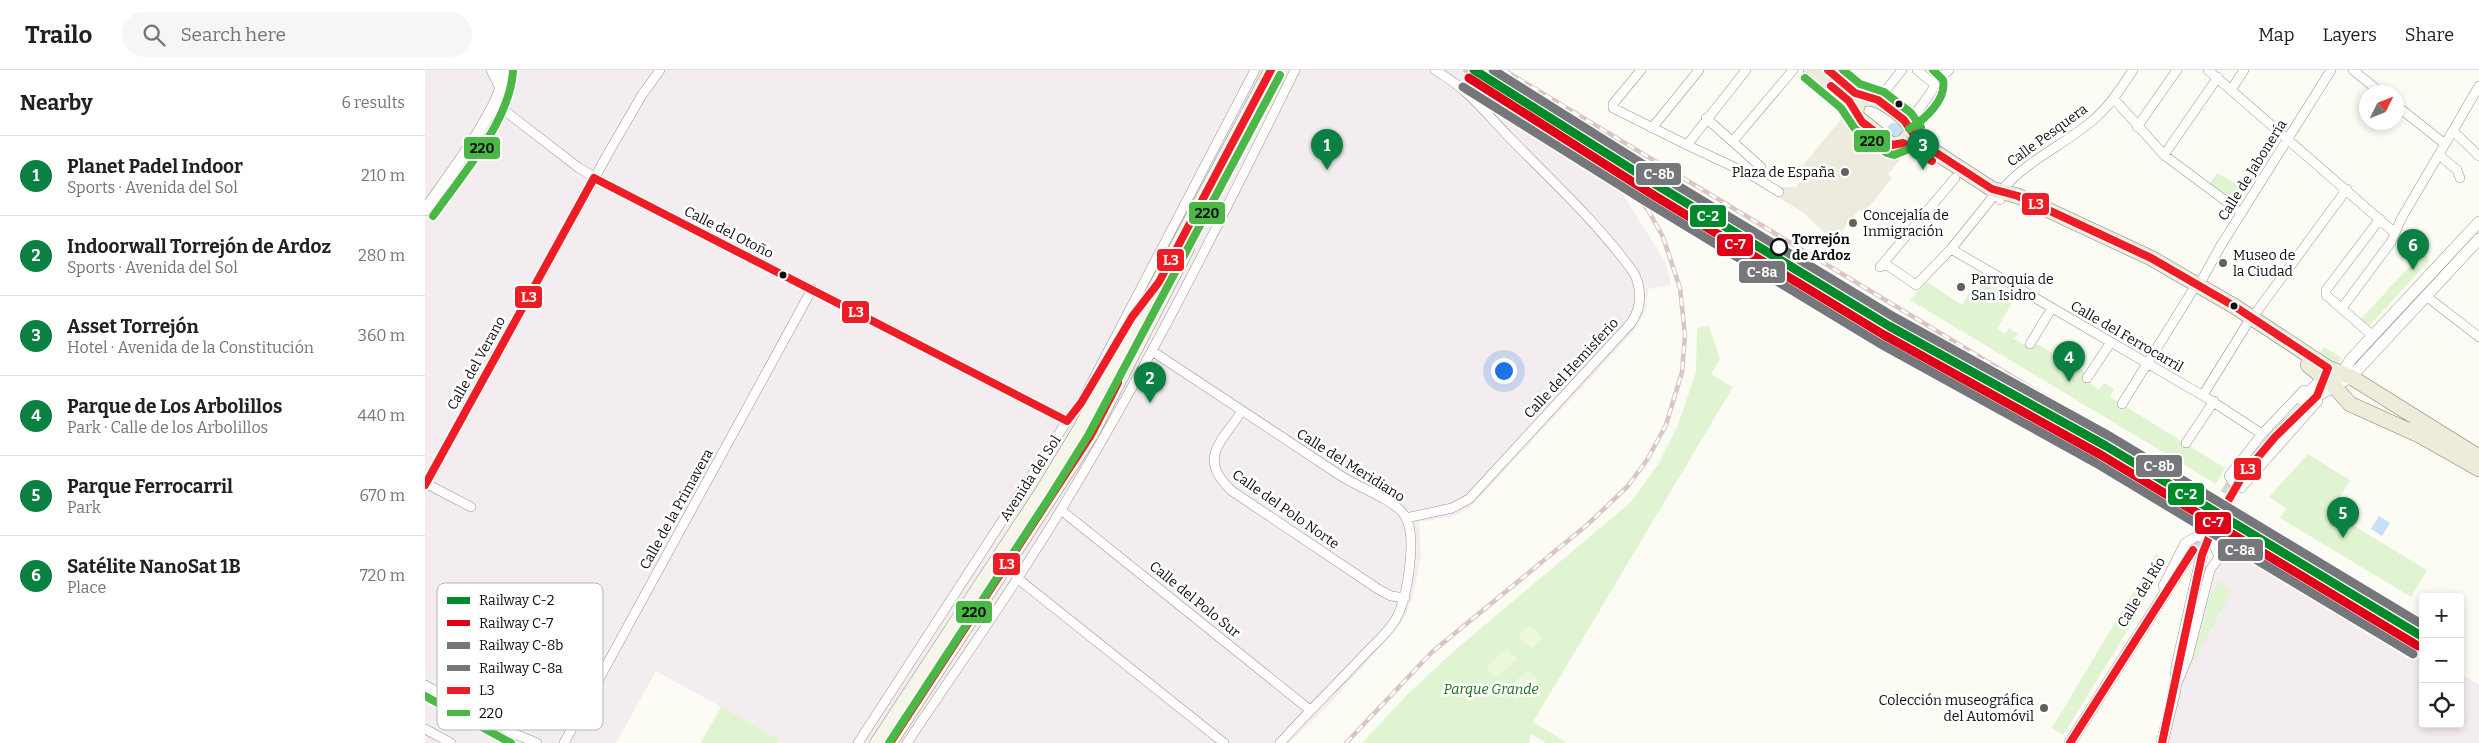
<!DOCTYPE html>
<meta charset="utf-8">
<style>
:root{--surface:#fff;--page:#f6f6f6;--text:#202124;--muted:#757577;--line:#e0e0e0;--accent:#0b8043}
body{margin:0;font-family:Bitter,serif;background:var(--page);color:var(--text)}
.controls{position:absolute;right:15px;bottom:15px;display:grid;overflow:hidden;border-radius:5px;box-shadow:0 2px 8px #0003}
.controls button{width:45px;height:45px;display:grid;place-items:center;padding:0;border:0;border-bottom:1px solid var(--line);background:var(--surface);color:var(--text);font:25px sans-serif}
.compass{position:absolute;left:1934px;top:15px;width:45px;height:45px;border-radius:50%;background:var(--surface);box-shadow:0 2px 8px #0003;rotate:47deg}
.you{position:absolute;left:1078px;top:300px;width:18px;height:18px;margin:-12px;border:4px solid #fff;border-radius:50%;background:#1a73e8;box-shadow:0 0 0 8px #1a73e833}
.badge{display:grid;place-items:center;width:32px;height:32px;border-radius:50%;background:var(--accent);color:#fff;font-size:16px;font-weight:700}
.pin{position:absolute;translate:-50% -41px;filter:drop-shadow(0 1px 2px #0008)}
.pin::after{content:'';position:absolute;top:26px;width:18px;height:15px;background:inherit;clip-path:polygon(0 0,100% 0,50% 100%)}
.list{margin:0;padding:0;list-style:none}
h2{display:flex;justify-content:space-between;align-items:center;height:65px;margin:0;padding:0 20px;font-size:21px}
h2 small{font-size:16px;font-weight:400;color:var(--muted)}
.list li{display:grid;grid-template-columns:32px 1fr auto;gap:15px;align-items:center;box-sizing:border-box;height:80px;padding:0 20px;border-top:1px solid var(--line)}
.list b{display:block;font-size:19px;white-space:nowrap}
.list p{margin:0;font-size:16px;white-space:nowrap;color:var(--muted)}
.list em{font-size:16px;font-style:normal;color:var(--muted)}
.icon{flex:none;width:28px;height:28px;fill:none;stroke:currentColor;stroke-width:2;stroke-linecap:round;stroke-linejoin:round}
.map{position:relative;flex:none;width:2054px;height:673px;overflow:hidden}
header{display:flex;align-items:center;gap:30px;box-sizing:border-box;height:70px;padding:0 25px;background:var(--surface);border-bottom:1px solid var(--line)}
header strong{font-size:24px}
nav{display:flex;gap:28px;margin-inline-start:auto;font-size:18px}
.search{width:350px;height:45px;background:var(--page);display:flex;align-items:center;gap:12px;box-sizing:border-box;padding:0 18px;border-radius:28px;color:var(--muted);font-size:19px}
main{display:flex}
aside{flex:1;background:var(--surface)}
.map>svg:first-child{display:block}
.industrial{fill:#f4edf0}
.green{fill:#e0f4d1}
.pitch{fill:#ecf7dc}
.plaza{fill:#edebde}
.water{fill:#c6e0fa}
.lines{fill:none;stroke-linecap:round;stroke-linejoin:round}
.tertiary-tunnel{stroke:#d8d7d2;stroke-width:11;stroke-dasharray:11 5.5;stroke-linecap:butt}
.minor-casing{stroke:#959592;stroke-width:10}
.tertiary-casing{stroke:#959592;stroke-width:12}
.secondary-casing{stroke:#8c8b88;stroke-width:15}
.primary-casing{stroke:#82827f;stroke-width:16}
.minor{stroke:#fffefd;stroke-width:9}
.tertiary{stroke:#fffefd;stroke-width:11}
.secondary{stroke:#f5f5ea;stroke-width:14}
.primary{stroke:#edebd9;stroke-width:15}
.rail-casing{stroke:#dac5c3;stroke-width:4.5}
.rail{stroke:#fff;stroke-width:2.5;stroke-dasharray:8;stroke-linecap:butt}
.bus-1-casing{stroke:#fff;stroke-width:11}
.bus-2-casing{stroke:#fff;stroke-width:11}
.bus-1{stroke:#ee1c25;stroke-width:8}
.bus-2{stroke:#4ab747;stroke-width:8}
.rail-1-casing{stroke:#fff;stroke-width:12}
.rail-2-casing{stroke:#fff;stroke-width:12}
.rail-3-casing{stroke:#fff;stroke-width:12}
.rail-4-casing{stroke:#fff;stroke-width:12}
.rail-1{stroke:#008a29;stroke-width:9}
.rail-2{stroke:#de0118;stroke-width:9}
.rail-3{stroke:#76777a;stroke-width:9}
.rail-4{stroke:#76777a;stroke-width:9}
.bus-dot{fill:#0e0e0e;stroke:#fff;stroke-width:2}
.poi-dot{fill:#61615e;stroke:#fff;stroke-width:2}
.stop-dot{fill:#fff;stroke:#0e0e0e;stroke-width:2.5}
.labels{text-anchor:middle;stroke-width:5;stroke-linejoin:round;paint-order:stroke}
.street-label{font-size:14px;fill:#0e0e0e;stroke:#fff}
.poi-label{font-size:14px;fill:#0e0e0e;stroke:#fff;text-anchor:start}
.stop-label{font-size:14px;font-weight:bold;fill:#0e0e0e;stroke:#fff;text-anchor:start}
.park-label{font-size:14px;font-style:italic;fill:#1d6d17;stroke:#fff}
.key{fill:#fff;stroke:#b7b7b7;stroke-width:1}
.key-label{font-size:14px;fill:#0e0e0e}
.line-badge{stroke:#fff;stroke-width:2}
.badge-label{font-size:14px;text-anchor:middle;font-weight:bold;fill:#fff}
.pale-badge-label{font-size:14px;text-anchor:middle;font-weight:bold;fill:#111}
</style>
<header>
<strong>Trailo</strong>
<div class="search"><svg class="icon" aria-label="search" viewBox="0 0 24 24"><circle cx="10" cy="10" r="6"/><path d="M15 15l6 6"/></svg>Search here</div>
<nav><a>Map</a><a>Layers</a><a>Share</a></nav>
</header>
<main>
<aside>
<h2>Nearby<small>6 results</small></h2>
<ul class="list">
<li><span class="badge">1</span><div><b>Planet Padel Indoor</b><p>Sports · Avenida del Sol</p></div><em>210 m</em></li>
<li><span class="badge">2</span><div><b>Indoorwall Torrejón de Ardoz</b><p>Sports · Avenida del Sol</p></div><em>280 m</em></li>
<li><span class="badge">3</span><div><b>Asset Torrejón</b><p>Hotel · Avenida de la Constitución</p></div><em>360 m</em></li>
<li><span class="badge">4</span><div><b>Parque de Los Arbolillos</b><p>Park · Calle de los Arbolillos</p></div><em>440 m</em></li>
<li><span class="badge">5</span><div><b>Parque Ferrocarril</b><p>Park</p></div><em>670 m</em></li>
<li><span class="badge">6</span><div><b>Satélite NanoSat 1B</b><p>Place</p></div><em>720 m</em></li>
</ul>
</aside>
<div class="map">
<svg width="2054" height="673" viewBox="0 0 2054 673">
<rect width="100%" height="100%" fill="#fcfbf4"/>
<!-- industrial -->
<path class="industrial" d="M0 0H1034L1073 22 1154 79 1193 117 1240 191 1246 215 1223 219 1221 240 1210 260 1045 438 1029 446 994 452 996 486 988 526 981 545 967 564 906 632 864 673H276L296 637 231 601 191 673H0Z
M1828 480 1998 581V654H2035V603L2054 615V673H1737L1785 500 1794 487 1809 490 1824 486Z"/>
<!-- green -->
<path class="green" d="M1792 103 1823 121 1814 135 1783 115Z
M1997 183 2005 190 1943 257 1936 249Z
M1558 211 1589 229 1572 259 1580 264 1584 258 1593 263 1589 269 1598 274 1614 275 1659 302 1668 316 1674 320 1679 313 1689 319 1685 327 1800 398 1791 414 1485 230 1502 212 1537 235 1546 219 1552 222Z
M1284 256 1295 288 1286 304 1308 317 1108 652 1142 673H1121L1106 664 1104 673H937L980 627 1030 580 1206 432 1234 393 1253 355 1271 302 1272 258Z
M1899 277 1917 288 1911 294 1894 283Z
M1883 384 1925 410 1906 442 2002 500 1986 527 1855 448 1861 438 1844 427Z
M1731 484 1742 490 1706 555 1638 665 1627 658Z
M1796 510 1803 519V528L1765 599 1787 522Z
M296 637 355 670 353 673H276Z"/>
<!-- pitch -->
<path class="pitch" d="M1105 555 1118 568 1106 579 1093 566Z
M1082 578 1092 589 1071 608 1061 598Z
M1103 600 1113 610 1092 630 1082 619Z"/>
<!-- plaza -->
<path class="plaza" d="M1423 41 1476 79 1479 85 1463 104 1467 108 1439 143 1434 140 1416 162 1405 168 1379 143 1352 127 1357 117H1371L1380 106 1374 100Z"/>
<!-- water -->
<path class="water" d="M1470 53 1475 55 1478 61 1472 70 1461 60 1465 54Z
M1460 268 1486 284 1480 294 1454 278Z
M1954 446 1965 453 1957 466 1946 459Z"/>
<g class="lines">
<!-- tertiary-tunnel -->
<path class="tertiary-tunnel" d="M1767 481 1793 435 1814 403"/>
<!-- minor casing -->
<g class="minor-casing">
<path id="minor" d="M1216 0 1188 34V38L1262 75
M1321 0 1262 75 1328 106 1354 122
M1492 0 1509 14
M1783 0 1970 163
M1928 0 1955 22
M1806 20 1819 0
M1689 29 1739 85 1817 143
M1453 30 1477 0
M71 34 154 98 185 116 642 351
M1972 36 2020 74
M1281 48 1336 97 1328 106
M1479 50 1491 43 1507 21 1509 14 1524 0
M1712 57 1752 0
M1227 58 1274 0
M2028 61 2054 86
M1308 71 1368 0
M1739 85 1793 7
M2014 85 2032 100 2035 108
M1575 130V122C1602 90 1636 77 1667 51 1684 37 1696 18 1708 0
M1526 179 1782 328 1837 364
M1455 197 1462 195 1491 215 1526 179 1567 128V119
M1455 197 1530 108
M1774 215 1795 177 1906 0
M2001 226 2054 267
M1917 238 1966 172 1976 149 2054 16
M1827 248 1922 119
M1948 266 1901 225V220L1955 149
M692 273 712 240
M1605 274 1627 238
M727 281C790 323 853 365 916 406 933 417 970 430 980 446 993 467 982 528 971 549 963 563 949 574 938 586 911 615 882 643 855 673
M1662 308 1686 272
M1879 320 1837 364 1804 406 1810 416 1816 418 1893 331
M1778 325 1822 254
M1697 334 1768 220
M817 341C796 372 772 389 807 421L953 519 966 526 980 528
M1761 373 1789 331
M0 413 46 437
M0 415 185 80 217 25 235 0
M636 440 885 640
M981 448 1027 438 1044 429 1206 253C1217 237 1217 220 1209 203 1173 153 1126 110 1083 66 1057 39 1044 20 1010 0
M592 508 799 673
M1738 516 1760 473 1772 466 1788 473 1794 487 1785 500 1763 587 1753 611
M0 615 92 665 112 673
M0 659 26 673
M139 673 387 219
M433 673 642 351 656 333 830 0
M482 673C534 595 589 518 637 438 723 297 797 148 870 0"/>
</g>
<!-- tertiary casing -->
<g class="tertiary-casing">
<path id="tertiary" d="M67 0 76 18
M0 140C18 113 84 29 78 0
M1913 308 1927 288 2054 152
M1877 330 1893 313 1906 306
M1818 405 1850 367 1892 326 1926 307 2054 169
M1645 673 1767 481
M1737 673 1750 620 1752 596 1777 485"/>
</g>
<!-- secondary casing -->
<g class="secondary-casing">
<path id="secondary" d="M452 673 618 420 655 359 846 0
M465 673 666 365 762 179"/>
</g>
<!-- primary casing -->
<g class="primary-casing">
<path id="primary" d="M1386 0 1424 31 1431 41
M1403 0 1422 16
M1486 63 1478 73 1467 75 1432 47 1431 41 1433 32 1440 28C1454 27 1475 43 1484 54 1488 60 1487 65 1493 71L1567 119 1593 126 1726 188 1809 236 1903 298 1926 307 2054 387
M1883 295 1909 316 1925 334 1996 366 2054 399"/>
</g>
<!-- minor -->
<use href="#minor" class="minor"/>
<!-- tertiary -->
<use href="#tertiary" class="tertiary"/>
<!-- secondary -->
<use href="#secondary" class="secondary"/>
<!-- primary -->
<use href="#primary" class="primary"/>
<!-- rail casing -->
<g class="rail-casing">
<path id="rail" d="M1079 0 1956 529
M921 673 1007 582 1162 455 1202 417 1222 390 1241 355 1257 302 1260 265 1255 218 1238 167 1223 140 1182 91 1040 0"/>
</g>
<!-- rail -->
<use href="#rail" class="rail"/>
<!-- bus-1 casing -->
<g class="bus-1-casing">
<path id="bus-1" d="M1403 0 1430 23 1453 30 1479 50 1493 71 1567 119 1593 126 1726 188 1809 236 1903 298 1892 326 1850 367 1818 405 1788 457 1777 485 1737 673
M1406 16 1424 31 1437 52 1467 75 1478 73 1507 91
M0 415 169 108 642 351 656 333 707 247 734 212 846 0
M465 673 666 365 693 313
M1645 673 1768 480"/>
</g>
<!-- bus-2 casing -->
<g class="bus-2-casing">
<path id="bus-2" d="M1380 8 1416 38 1430 59 1462 83 1469 85 1489 77 1496 57 1486 43 1459 22 1435 14 1418 0
M1484 59C1499 50 1522 30 1518 10L1508 0
M8 146C37 105 85 51 88 1
M0 626 86 673
M464 673 626 425 664 364 855 5"/>
</g>
<!-- bus-1 -->
<use href="#bus-1" class="bus-1"/>
<!-- bus-2 -->
<use href="#bus-2" class="bus-2"/>
<!-- rail-1 casing -->
<g class="rail-1-casing">
<path id="rail-1" d="M1049 0 1230 114 1464 256 1681 376 1998 567"/>
</g>
<!-- rail-2 casing -->
<g class="rail-2-casing">
<path id="rail-2" d="M1044 8 1225 123 1459 265 1676 385 1993 576"/>
</g>
<!-- rail-3 casing -->
<g class="rail-3-casing">
<path id="rail-3" d="M1068 0 1235 105 1469 247 1686 367 1998 555"/>
</g>
<!-- rail-4 casing -->
<g class="rail-4-casing">
<path id="rail-4" d="M1038 17 1220 131 1454 273 1671 393 1988 584"/>
</g>
<!-- rail-1 -->
<use href="#rail-1" class="rail-1"/>
<!-- rail-2 -->
<use href="#rail-2" class="rail-2"/>
<!-- rail-3 -->
<use href="#rail-3" class="rail-3"/>
<!-- rail-4 -->
<use href="#rail-4" class="rail-4"/>
</g>
<!-- markers -->
<g class="bus-dot">
<circle cx="1474" cy="34" r="4.5"/>
<circle cx="358" cy="205" r="4.5"/>
<circle cx="1809" cy="236" r="4.5"/>
</g>
<g class="poi-dot">
<circle cx="1420" cy="102" r="5"/>
<circle cx="1428" cy="153" r="5"/>
<circle cx="1798" cy="193" r="5"/>
<circle cx="1536" cy="217" r="5"/>
<circle cx="1619" cy="638" r="5"/>
</g>
<circle class="stop-dot" cx="1354" cy="177" r="8"/>
<g class="labels">
<!-- street labels -->
<g class="street-label">
<text transform="translate(1622 65) rotate(-36)" y="5">Calle Pesquera</text>
<text transform="translate(1827 100) rotate(-58)" y="5">Calle de Jabonería</text>
<text transform="translate(304 162) rotate(27)" y="5">Calle del Otoño</text>
<text transform="translate(1702 266) rotate(30)" y="5">Calle del Ferrocarril</text>
<text transform="translate(51 293) rotate(-61)" y="5">Calle del Verano</text>
<text transform="translate(1146 298) rotate(-47)" y="5">Calle del Hemisferio</text>
<text transform="translate(926 395) rotate(32)" y="5">Calle del Meridiano</text>
<text transform="translate(605 408) rotate(-57)" y="5">Avenida del Sol</text>
<text transform="translate(251 439) rotate(-61)" y="5">Calle de la Primavera</text>
<text transform="translate(861 439) rotate(35)" y="5">Calle del Polo Norte</text>
<text transform="translate(1716 522) rotate(-59)" y="5">Calle del Río</text>
<text transform="translate(770 529) rotate(39)" y="5">Calle del Polo Sur</text>
</g>
<!-- poi labels -->
<g class="poi-label">
<text x="1410" y="107" text-anchor="end">Plaza de España</text>
<text x="1438" y="150">Concejalía de<tspan x="1438" dy="16">Inmigración</tspan></text>
<text x="1808" y="190">Museo de<tspan x="1808" dy="16">la Ciudad</tspan></text>
<text x="1546" y="214">Parroquia de<tspan x="1546" dy="16">San Isidro</tspan></text>
<text x="1609" y="635" text-anchor="end">Colección museográfica<tspan x="1609" dy="16">del Automóvil</tspan></text>
</g>
<!-- stop labels -->
<g class="stop-label">
<text x="1367" y="174">Torrejón<tspan x="1367" dy="16">de Ardoz</tspan></text>
</g>
<!-- park labels -->
<g class="park-label">
<text x="1066" y="624">Parque Grande</text>
</g>
</g>
<!-- legend -->
<rect x="12" y="513" width="166" height="147" rx="8" class="key"/>
<rect x="22" y="527" width="23" height="7" fill="#008a29"/>
<rect x="22" y="550" width="23" height="6" fill="#de0118"/>
<rect x="22" y="572" width="23" height="7" fill="#76777a"/>
<rect x="22" y="595" width="23" height="6" fill="#76777a"/>
<rect x="22" y="617" width="23" height="7" fill="#ee1c25"/>
<rect x="22" y="640" width="23" height="6" fill="#4ab747"/>
<g class="key-label">
<text x="54" y="535">Railway C-2</text>
<text x="54" y="558">Railway C-7</text>
<text x="54" y="580">Railway C-8b</text>
<text x="54" y="603">Railway C-8a</text>
<text x="54" y="625">L3</text>
<text x="54" y="648">220</text>
</g>
<g class="line-badge">
<rect x="1428" y="59" width="38" height="24" rx="5" fill="#4ab747"/>
<rect x="38" y="66" width="38" height="24" rx="5" fill="#4ab747"/>
<rect x="1210" y="92" width="47" height="24" rx="5" fill="#76777a"/>
<rect x="1596" y="122" width="29" height="24" rx="5" fill="#ee1c25"/>
<rect x="763" y="131" width="38" height="24" rx="5" fill="#4ab747"/>
<rect x="1264" y="134" width="38" height="24" rx="5" fill="#008a29"/>
<rect x="1291" y="163" width="38" height="24" rx="5" fill="#de0118"/>
<rect x="731" y="178" width="29" height="24" rx="5" fill="#ee1c25"/>
<rect x="1313" y="190" width="48" height="24" rx="5" fill="#76777a"/>
<rect x="89" y="215" width="29" height="24" rx="5" fill="#ee1c25"/>
<rect x="416" y="230" width="29" height="24" rx="5" fill="#ee1c25"/>
<rect x="1710" y="384" width="48" height="24" rx="5" fill="#76777a"/>
<rect x="1808" y="387" width="29" height="24" rx="5" fill="#ee1c25"/>
<rect x="1742" y="412" width="38" height="24" rx="5" fill="#008a29"/>
<rect x="1769" y="441" width="38" height="24" rx="5" fill="#de0118"/>
<rect x="1792" y="468" width="47" height="24" rx="5" fill="#76777a"/>
<rect x="567" y="482" width="29" height="24" rx="5" fill="#ee1c25"/>
<rect x="530" y="530" width="38" height="24" rx="5" fill="#4ab747"/>
</g>
<g class="badge-label">
<text x="1234" y="109">C-8b</text>
<text x="1611" y="139">L3</text>
<text x="1283" y="151">C-2</text>
<text x="1310" y="179">C-7</text>
<text x="746" y="195">L3</text>
<text x="1337" y="207">C-8a</text>
<text x="104" y="232">L3</text>
<text x="431" y="247">L3</text>
<text x="1734" y="401">C-8b</text>
<text x="1823" y="404">L3</text>
<text x="1761" y="429">C-2</text>
<text x="1788" y="457">C-7</text>
<text x="1815" y="485">C-8a</text>
<text x="582" y="499">L3</text>
</g>
<g class="pale-badge-label">
<text x="1447" y="76">220</text>
<text x="57" y="83">220</text>
<text x="782" y="148">220</text>
<text x="549" y="547">220</text>
</g>
</svg>
<div class="controls">
<button>+</button>
<button>−</button>
<button><svg class="icon" aria-label="locate" viewBox="0 0 24 24"><circle cx="12" cy="12" r="6"/><path d="M12 2v4M12 18v4M2 12h4M18 12h4"/></svg></button>
</div>
<svg class="compass" viewBox="-18 -18 36 36"><path d="M0-13l5 13h-10z" fill="#e53935"/><path d="M0 13l5-13h-10z" fill="#757577"/></svg>
<div class="you"></div>
<div class="pin badge" style="left:902px;top:100px">1</div>
<div class="pin badge" style="left:725px;top:333px">2</div>
<div class="pin badge" style="left:1498px;top:100px">3</div>
<div class="pin badge" style="left:1644px;top:312px">4</div>
<div class="pin badge" style="left:1918px;top:468px">5</div>
<div class="pin badge" style="left:1988px;top:200px">6</div>
</div>
</main>
